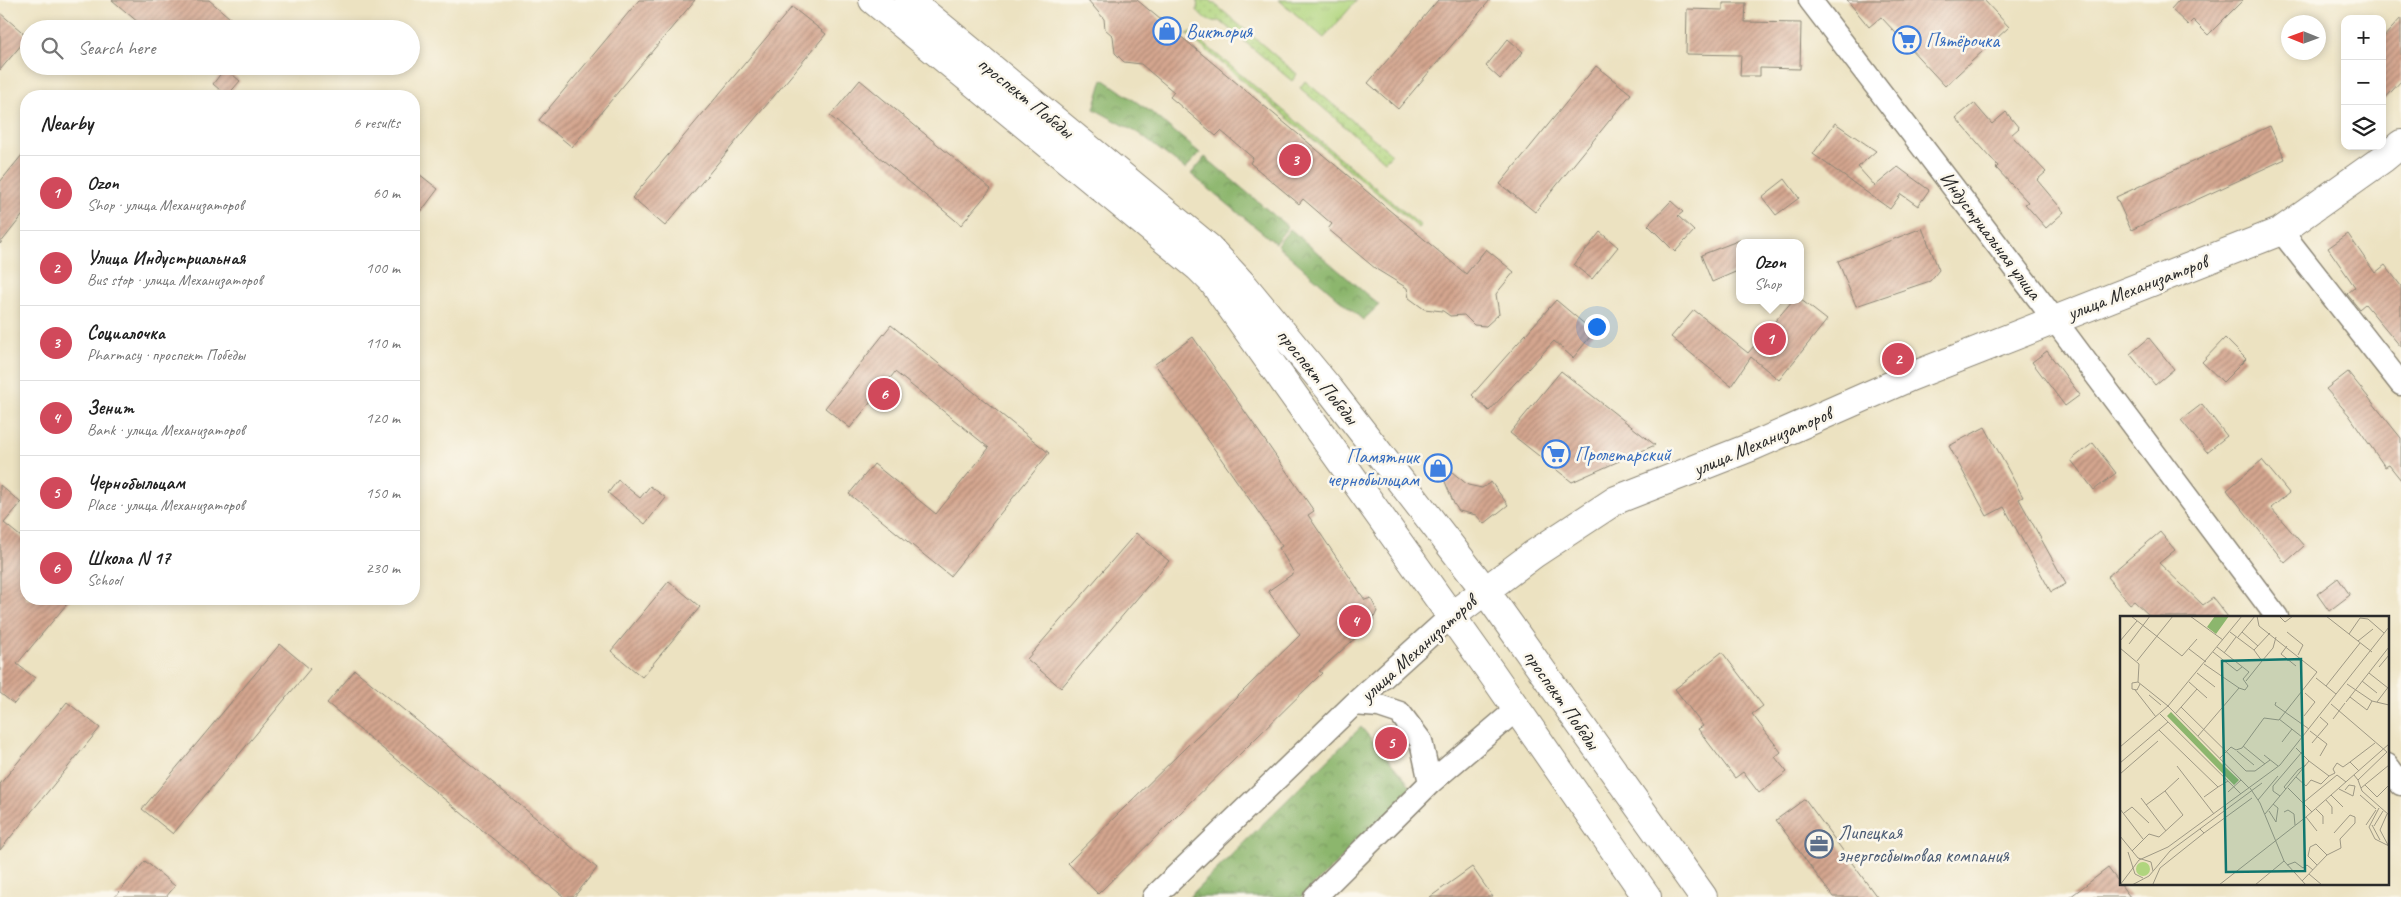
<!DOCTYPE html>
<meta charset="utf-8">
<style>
:root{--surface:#fff;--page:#f6f6f6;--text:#222;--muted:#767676;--line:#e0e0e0;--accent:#d1495b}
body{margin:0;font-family:Caveat,sans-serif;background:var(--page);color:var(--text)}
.controls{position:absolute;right:15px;top:15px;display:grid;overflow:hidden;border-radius:10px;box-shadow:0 2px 8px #0003}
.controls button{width:45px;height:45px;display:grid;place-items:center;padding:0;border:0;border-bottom:1px solid var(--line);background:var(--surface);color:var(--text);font:25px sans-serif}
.compass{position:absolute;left:2281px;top:15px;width:45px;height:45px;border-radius:50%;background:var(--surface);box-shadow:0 2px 8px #0003;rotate:271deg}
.you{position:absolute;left:1596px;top:326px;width:18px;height:18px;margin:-12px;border:4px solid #fff;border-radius:50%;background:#1a73e8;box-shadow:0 0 0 8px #1a73e833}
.badge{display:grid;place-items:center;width:32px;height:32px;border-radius:50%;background:var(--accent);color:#fff;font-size:16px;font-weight:700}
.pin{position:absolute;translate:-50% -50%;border:2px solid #fff;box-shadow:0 1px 5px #0006}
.popup{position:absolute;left:1736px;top:239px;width:68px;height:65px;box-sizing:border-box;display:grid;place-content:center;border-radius:10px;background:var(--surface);filter:drop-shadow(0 1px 4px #0005);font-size:16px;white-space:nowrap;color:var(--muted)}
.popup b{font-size:19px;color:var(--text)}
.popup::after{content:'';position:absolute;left:50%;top:100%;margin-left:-10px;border:10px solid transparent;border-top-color:var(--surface)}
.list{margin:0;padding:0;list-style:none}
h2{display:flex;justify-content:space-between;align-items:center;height:65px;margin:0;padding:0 20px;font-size:21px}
h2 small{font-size:16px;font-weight:400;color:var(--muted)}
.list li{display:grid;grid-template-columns:32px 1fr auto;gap:15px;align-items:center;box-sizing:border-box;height:75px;padding:0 20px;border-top:1px solid var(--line)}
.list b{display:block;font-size:19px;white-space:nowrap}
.list p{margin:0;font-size:16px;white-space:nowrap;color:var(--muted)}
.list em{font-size:16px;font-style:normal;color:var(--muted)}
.icon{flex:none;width:28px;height:28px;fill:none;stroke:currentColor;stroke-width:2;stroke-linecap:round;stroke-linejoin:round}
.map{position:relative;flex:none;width:2401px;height:897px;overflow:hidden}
.search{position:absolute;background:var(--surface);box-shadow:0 2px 8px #0003;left:20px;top:20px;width:400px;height:55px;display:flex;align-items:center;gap:12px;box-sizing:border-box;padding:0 18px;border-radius:28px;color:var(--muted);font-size:19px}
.panel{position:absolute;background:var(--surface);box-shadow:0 2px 8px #0003;left:20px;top:90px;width:400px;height:515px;border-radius:20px}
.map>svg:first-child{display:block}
.grass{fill:url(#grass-dots);stroke:#6e8054}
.forest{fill:url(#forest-crowns);stroke:#5c704c}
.park{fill:url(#park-tufts);stroke:#6e8054}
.building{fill:url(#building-hatch)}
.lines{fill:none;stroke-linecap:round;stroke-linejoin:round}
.street-casing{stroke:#8c8676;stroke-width:25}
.secondary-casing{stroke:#8c8676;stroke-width:30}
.street{stroke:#fff;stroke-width:22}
.secondary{stroke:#fff;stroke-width:28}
.labels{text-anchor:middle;stroke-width:5;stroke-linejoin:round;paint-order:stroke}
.shop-label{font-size:20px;fill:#366cbe;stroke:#fbf7ec;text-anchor:start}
.street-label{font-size:20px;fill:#2b2b2b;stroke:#fbf7ec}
.service-label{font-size:20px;fill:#4e5e75;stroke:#fbf7ec;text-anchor:start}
.inset-road{fill:none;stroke:#9f9985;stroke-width:1}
.view{fill:#0f766e;fill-opacity:0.15;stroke:#0f766e;stroke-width:2.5}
.inset-edge{fill:none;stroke:#2b2b2b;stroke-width:2.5}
</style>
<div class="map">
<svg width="2401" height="897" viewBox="0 0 2401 897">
<defs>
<pattern id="grass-dots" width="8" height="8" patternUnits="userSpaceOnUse" patternTransform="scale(1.25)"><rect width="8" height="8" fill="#b0d57e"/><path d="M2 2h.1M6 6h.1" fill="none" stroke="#98b76d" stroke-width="1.8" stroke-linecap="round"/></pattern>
<pattern id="forest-crowns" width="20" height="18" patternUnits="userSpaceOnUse" patternTransform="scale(1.25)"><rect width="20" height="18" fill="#8cb66d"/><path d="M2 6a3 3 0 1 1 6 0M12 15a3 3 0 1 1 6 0" fill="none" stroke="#73945a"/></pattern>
<pattern id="park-tufts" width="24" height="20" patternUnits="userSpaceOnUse" patternTransform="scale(1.25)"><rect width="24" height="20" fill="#b0d57e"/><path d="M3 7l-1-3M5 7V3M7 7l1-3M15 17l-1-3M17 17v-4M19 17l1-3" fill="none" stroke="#98b76d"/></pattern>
<pattern id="building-hatch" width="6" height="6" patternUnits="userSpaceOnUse" patternTransform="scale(1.25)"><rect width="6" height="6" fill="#d4a68f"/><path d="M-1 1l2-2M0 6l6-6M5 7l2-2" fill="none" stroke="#ac8775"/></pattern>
</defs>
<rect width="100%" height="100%" fill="#fbf7ec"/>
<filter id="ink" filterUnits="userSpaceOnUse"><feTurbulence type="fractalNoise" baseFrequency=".02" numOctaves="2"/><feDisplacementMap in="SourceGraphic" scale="10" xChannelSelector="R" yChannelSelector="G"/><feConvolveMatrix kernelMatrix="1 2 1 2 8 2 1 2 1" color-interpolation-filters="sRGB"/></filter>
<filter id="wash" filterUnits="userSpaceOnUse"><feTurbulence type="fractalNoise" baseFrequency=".0096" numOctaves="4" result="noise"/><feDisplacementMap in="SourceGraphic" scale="20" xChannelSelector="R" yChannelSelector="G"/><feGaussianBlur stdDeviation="1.12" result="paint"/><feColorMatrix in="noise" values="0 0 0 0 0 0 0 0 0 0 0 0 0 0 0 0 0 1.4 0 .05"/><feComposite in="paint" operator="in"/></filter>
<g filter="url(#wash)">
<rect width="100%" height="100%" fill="#ece2c1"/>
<!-- grass -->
<path class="grass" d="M1198 0H1210L1297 74 1292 81 1220 21C1209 22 1203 20 1197 10Z
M1190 32 1421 226 1419 228 1187 34Z
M1305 81 1392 154 1385 161 1300 88Z"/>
<!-- forest -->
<path class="forest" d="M1103 79 1151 112 1200 153 1185 169 1138 133 1094 109Z
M1205 157 1288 227 1275 243 1191 174Z
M1290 229 1379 305 1363 320 1277 245Z
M1361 727 1414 790 1301 897H1189Z"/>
<!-- park -->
<path class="park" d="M1279 0H1357L1324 38Z"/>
<g id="blocks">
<!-- building -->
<path class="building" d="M112 0H209L243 29H146Z
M639 0H695L572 147 539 120Z
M1088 0H1137L1466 274 1486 249 1514 272 1496 294 1499 314 1486 326 1474 325 1464 315 1450 316 1443 311 1424 309 1409 298 1407 288 1376 269 1328 229 1332 224 1303 199 1299 204 1250 163 1253 158 1221 131 1216 136 1170 97 1174 92 1149 71 1141 64 1124 62 1115 53 1113 36 1105 29 1104 19Z
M1438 0H1490L1398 109 1368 83Z
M1847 0H1984L2009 27 1945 86 1881 17 1869 27Z
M2179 0H2243L2208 35 2193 20 2188 25 2171 9Z
M1723 3H1746L1745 22 1801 23 1800 69 1760 68V76H1740L1741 55 1686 54 1687 9 1723 10Z
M792 7 826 34 665 226 632 198Z
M0 13 28 37 0 70Z
M2401 18V81L2382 102V39Z
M1508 39 1523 52 1500 79 1486 66Z
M1596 66 1631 94 1535 212 1500 184Z
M225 68 240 81 227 96 213 84Z
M860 80 991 189 961 225 830 116Z
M1974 103 1992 124 2006 112 2019 128 2011 135 2046 172 2037 180 2064 212 2046 228 2025 204 2028 202 1996 168 1998 166 1956 118Z
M1835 123 1876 151 1858 167 1875 186 1898 167 1929 190 1918 206 1901 194 1890 209 1813 154Z
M2270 126 2285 159 2131 230 2116 197Z
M26 150V211L0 244V182Z
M414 170 438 189 414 221Z
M1785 179 1799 198 1776 215 1762 197Z
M1671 201 1683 212 1678 216 1694 231 1675 252 1648 225Z
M1922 228 1939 270 1930 281 1856 306 1838 261Z
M1600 232 1618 247 1592 279 1574 265Z
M2348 234 2375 273 2385 265 2401 286V347L2365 304 2359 309 2347 294 2355 287 2328 248Z
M1740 240V270L1712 282 1701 255Z
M1800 299 1827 320 1779 380 1751 357 1731 386 1671 337 1694 310 1748 353 1793 300Z
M1556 300 1594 332 1573 358 1554 341 1489 411 1472 395Z
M891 325 1049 453 950 576 849 494 874 464 936 514 989 448 895 372 850 428 825 408Z
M1193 337 1314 511 1308 515 1365 600 1371 598 1377 611 1371 624 1319 671 1322 673 1098 894 1068 863 1300 635 1268 591 1294 573 1279 548 1282 546 1155 364Z
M2149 338 2174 369 2155 385 2130 354Z
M2225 338 2246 359 2223 382 2202 362Z
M2047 351 2080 395 2065 406 2032 362Z
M1561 371 1655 445 1572 482 1510 433Z
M2348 372 2401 438V480L2389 465 2385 467 2349 415 2326 389Z
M2202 404 2227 436 2207 452 2181 420Z
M1985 427 2023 497 2019 499 2066 584 2051 592 2004 507 1987 516 1949 446Z
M2093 443 2116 473 2094 490 2071 460Z
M1436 459 1468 485 1482 488 1491 482 1508 505 1484 524 1476 515 1459 511 1454 504Z
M2262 460 2289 493 2271 508 2304 546 2285 563 2227 490Z
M618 480 640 498 650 486 666 498 645 524 608 493Z
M0 485 21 503 4 523 26 541V599H71L17 664 35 678 14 704 0 693Z
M2160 532 2175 550 2159 563 2203 605 2213 598 2228 617H2151L2134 601 2130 604 2107 577Z
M1136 533 1169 561 1061 688 1027 659Z
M2338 578 2350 595 2329 611 2317 594Z
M669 581 700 607 642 677 611 651Z
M280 644 310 669 173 834 142 809Z
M1722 652 1763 706 1752 714 1781 752 1775 757 1787 772 1759 793 1743 772 1735 778 1698 729 1703 726 1675 689Z
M355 670 597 868 574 897H564L327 703Z
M67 702 100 728 0 850V784Z
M1805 799 1877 897H1833L1776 820Z
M145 861 175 886 166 897H115Z
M1472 867 1493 897H1430Z
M2108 868 2130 897H2070Z"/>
</g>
</g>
<g filter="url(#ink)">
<use href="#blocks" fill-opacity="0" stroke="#8c8676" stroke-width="1"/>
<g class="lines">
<!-- street casing -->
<g class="street-casing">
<path id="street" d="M1810 0 2054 319 2277 617
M2281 231 2401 384
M1354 704 1379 706 1400 713 1421 741 1430 783
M2387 765 2401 784
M1154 897 1354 704 1450 617
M1315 897 1430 783 1517 709"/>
</g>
<!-- secondary casing -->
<g class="secondary-casing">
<path id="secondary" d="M873 0 1199 268 1213 282 1491 672 1647 897
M909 0 1208 247 1245 287 1330 390 1484 589 1703 897
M1450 617 1534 554 1616 500 1751 447 1910 377 2281 231 2384 158 2401 144"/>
</g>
<!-- street -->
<use href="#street" class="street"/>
<!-- secondary -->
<use href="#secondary" class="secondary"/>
</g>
</g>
<!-- icons -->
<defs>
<g id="shop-ring" transform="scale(1.4375)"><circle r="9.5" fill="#fbf7ec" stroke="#3f7fe0" stroke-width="1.5"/><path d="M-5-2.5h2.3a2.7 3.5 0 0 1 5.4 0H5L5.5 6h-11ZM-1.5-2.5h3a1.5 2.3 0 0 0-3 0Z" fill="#3f7fe0"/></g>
<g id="supermarket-ring" transform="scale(1.4375)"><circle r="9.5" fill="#fbf7ec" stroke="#3f7fe0" stroke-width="1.5"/><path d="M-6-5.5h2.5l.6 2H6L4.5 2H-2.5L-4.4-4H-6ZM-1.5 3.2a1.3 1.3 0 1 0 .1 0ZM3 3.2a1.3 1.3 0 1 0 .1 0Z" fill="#3f7fe0"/></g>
<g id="office-ring" transform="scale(1.4375)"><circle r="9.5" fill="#fbf7ec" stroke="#5c6f8a" stroke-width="1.5"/><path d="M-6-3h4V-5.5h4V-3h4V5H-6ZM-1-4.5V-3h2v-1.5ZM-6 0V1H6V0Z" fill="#5c6f8a"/></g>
</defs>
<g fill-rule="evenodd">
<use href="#shop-ring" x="1167" y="31"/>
<use href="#supermarket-ring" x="1907" y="40"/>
<use href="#supermarket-ring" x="1556" y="454"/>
<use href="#shop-ring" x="1438" y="468"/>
<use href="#office-ring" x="1819" y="844"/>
</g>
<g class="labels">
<!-- shop labels -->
<g class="shop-label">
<text x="1186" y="38">Виктория</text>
<text x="1926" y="47">Пятёрочка</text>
<text x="1575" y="461">Пролетарский</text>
<text x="1419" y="463" text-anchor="end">Памятник<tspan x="1419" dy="23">чернобыльцам</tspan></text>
</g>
<!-- street labels -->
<g class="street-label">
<text transform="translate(1026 97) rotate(39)" y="7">проспект Победы</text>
<text transform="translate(1991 235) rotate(53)" y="7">Индустриальная улица</text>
<text transform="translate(2137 287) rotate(-21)" y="7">улица Механизаторов</text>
<text transform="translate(1318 376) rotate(51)" y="7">проспект Победы</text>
<text transform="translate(1762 441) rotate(-23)" y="7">улица Механизаторов</text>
<text transform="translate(1418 648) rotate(-42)" y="7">улица Механизаторов</text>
<text transform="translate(1562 699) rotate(55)" y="7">проспект Победы</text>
</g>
<!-- service labels -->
<g class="service-label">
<text x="1838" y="839">Липецкая<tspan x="1838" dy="23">энергосбытовая компания</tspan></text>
</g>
</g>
<!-- overview -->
<g transform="translate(2120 616)">
<rect width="269" height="269" fill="#ece2c1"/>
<path d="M16 253a7 7 0 1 1 14 0a7 7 0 1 1-14 0Z" fill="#b0d57e"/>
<path d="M95 0H109L96 18 87 11ZM51 96 102 148 119 164 114 169 47 100Z" fill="#8cb66d"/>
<path class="inset-road" d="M11 0 62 40 77 23M70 0 103 24M159 0 165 6 173 0M206 0 252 36M110 16 134 34 150 17M122 16 138 30M167 16 183 29 178 39M229 18 240 2 248 3 264 17M118 21 135 0M0 25 17 5M238 25 253 13M9 28 30 0M167 30 161 38 176 50M97 31 129 56 123 63 128 70 125 74 119 72M0 32 19 48 18 66 48 90 129 172M69 33 86 46M93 36 117 55 122 51M104 37 116 21M17 45 53 0M142 45 153 32 156 21M259 51 269 39M77 57 95 71M249 57 268 72M196 62 216 78M126 65 142 45 134 34M242 65 257 77M18 66 12 67V73L17 74 20 68M69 66 87 82M227 68 252 85 269 89M206 70 240 27M15 74 36 101M29 79 41 89M230 81 247 94 252 85M156 86 155 89 189 113M226 86 269 31M257 86 269 70M211 88 267 136 238 164 234 159M61 91 126 155H135L150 144M40 98 121 178M55 98 77 73M184 100 195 86 185 77M159 103 182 121M213 103 225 87M39 114 98 171 108 165M190 115 207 128 200 140M78 120 119 72 84 48M162 126 172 113M192 127 208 108 200 101M123 130 145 148M0 131 48 90 122 0M117 135 134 149M144 139 158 150M100 142 111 131 116 134 122 132 144 102 159 104 197 56 139 10 137 0M189 145 209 160 215 157M230 146 255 127M0 147 48 106M57 150 94 198M215 157 213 153 217 147 223 151 230 146 239 155M0 158 38 125M176 161 186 170 191 164 201 168 209 160M238 164 242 175 269 199M245 169 257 181 269 169M130 172 140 187 164 245 186 269M168 172 192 196M241 172 269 149M166 173 164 171 178 154 186 149M219 173 233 180 235 170 229 169 225 174M108 176 121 164M211 179 223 191M240 179 256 193M160 180 153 175V170L182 136M84 181 98 171M21 182 46 215M138 184 158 160M206 184 212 191V198M184 186 217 159 226 166M26 189 45 175M259 192 249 211 255 223 269 230M0 193 23 223M196 193 203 200V208M149 195 156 206 158 192 153 188M164 196 168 194 174 198 175 209M4 197 12 191 29 207M145 198 189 145 176 132M267 198 260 214 268 229M186 201 197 215M246 209 256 194M252 209 260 224M254 210 263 195M80 213 84 217 132 182M0 220 18 242 31 246 33 255M12 235 29 218 39 221 63 199 45 175 59 162M8 236 15 258 23 262M0 239V258M167 249 175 246 183 252 187 249 193 254M197 249 188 240 190 231 196 228 207 239M189 258 202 269M182 265 207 239 221 232 220 223 235 207V201L230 199 214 217M33 268 40 252 84 217M0 269 19 244 48 231 160 149 269 11M12 269 29 260 50 235 142 167M99 269 186 201 269 128M135 269 164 245"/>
<path class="view" d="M181 43 185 255 106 256 102 45Z"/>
<rect width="269" height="269" class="inset-edge"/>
</g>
</svg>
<div class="controls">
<button>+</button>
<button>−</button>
<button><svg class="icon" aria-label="layers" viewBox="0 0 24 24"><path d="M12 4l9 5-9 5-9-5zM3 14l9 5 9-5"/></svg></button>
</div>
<svg class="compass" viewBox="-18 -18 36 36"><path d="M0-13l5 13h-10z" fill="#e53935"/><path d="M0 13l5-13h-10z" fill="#767676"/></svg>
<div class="you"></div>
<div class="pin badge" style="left:1770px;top:339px">1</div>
<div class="popup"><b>Ozon</b>Shop</div>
<div class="pin badge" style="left:1898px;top:359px">2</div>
<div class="pin badge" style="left:1295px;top:160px">3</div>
<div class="pin badge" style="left:1355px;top:621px">4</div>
<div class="pin badge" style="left:1391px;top:743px">5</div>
<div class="pin badge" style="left:884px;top:394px">6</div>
<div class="search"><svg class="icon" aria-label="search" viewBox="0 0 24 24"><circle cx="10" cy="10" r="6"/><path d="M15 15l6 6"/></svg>Search here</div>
<section class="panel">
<h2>Nearby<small>6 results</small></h2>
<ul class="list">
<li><span class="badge">1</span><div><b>Ozon</b><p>Shop · улица Механизаторов</p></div><em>60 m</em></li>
<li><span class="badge">2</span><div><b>Улица Индустриальная</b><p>Bus stop · улица Механизаторов</p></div><em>100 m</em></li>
<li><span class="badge">3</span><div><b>Социалочка</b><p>Pharmacy · проспект Победы</p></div><em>110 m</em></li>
<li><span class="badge">4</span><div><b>Зенит</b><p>Bank · улица Механизаторов</p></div><em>120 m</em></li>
<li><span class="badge">5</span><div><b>Чернобыльцам</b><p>Place · улица Механизаторов</p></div><em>150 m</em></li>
<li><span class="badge">6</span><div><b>Школа N 17</b><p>School</p></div><em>230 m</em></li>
</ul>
</section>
</div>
